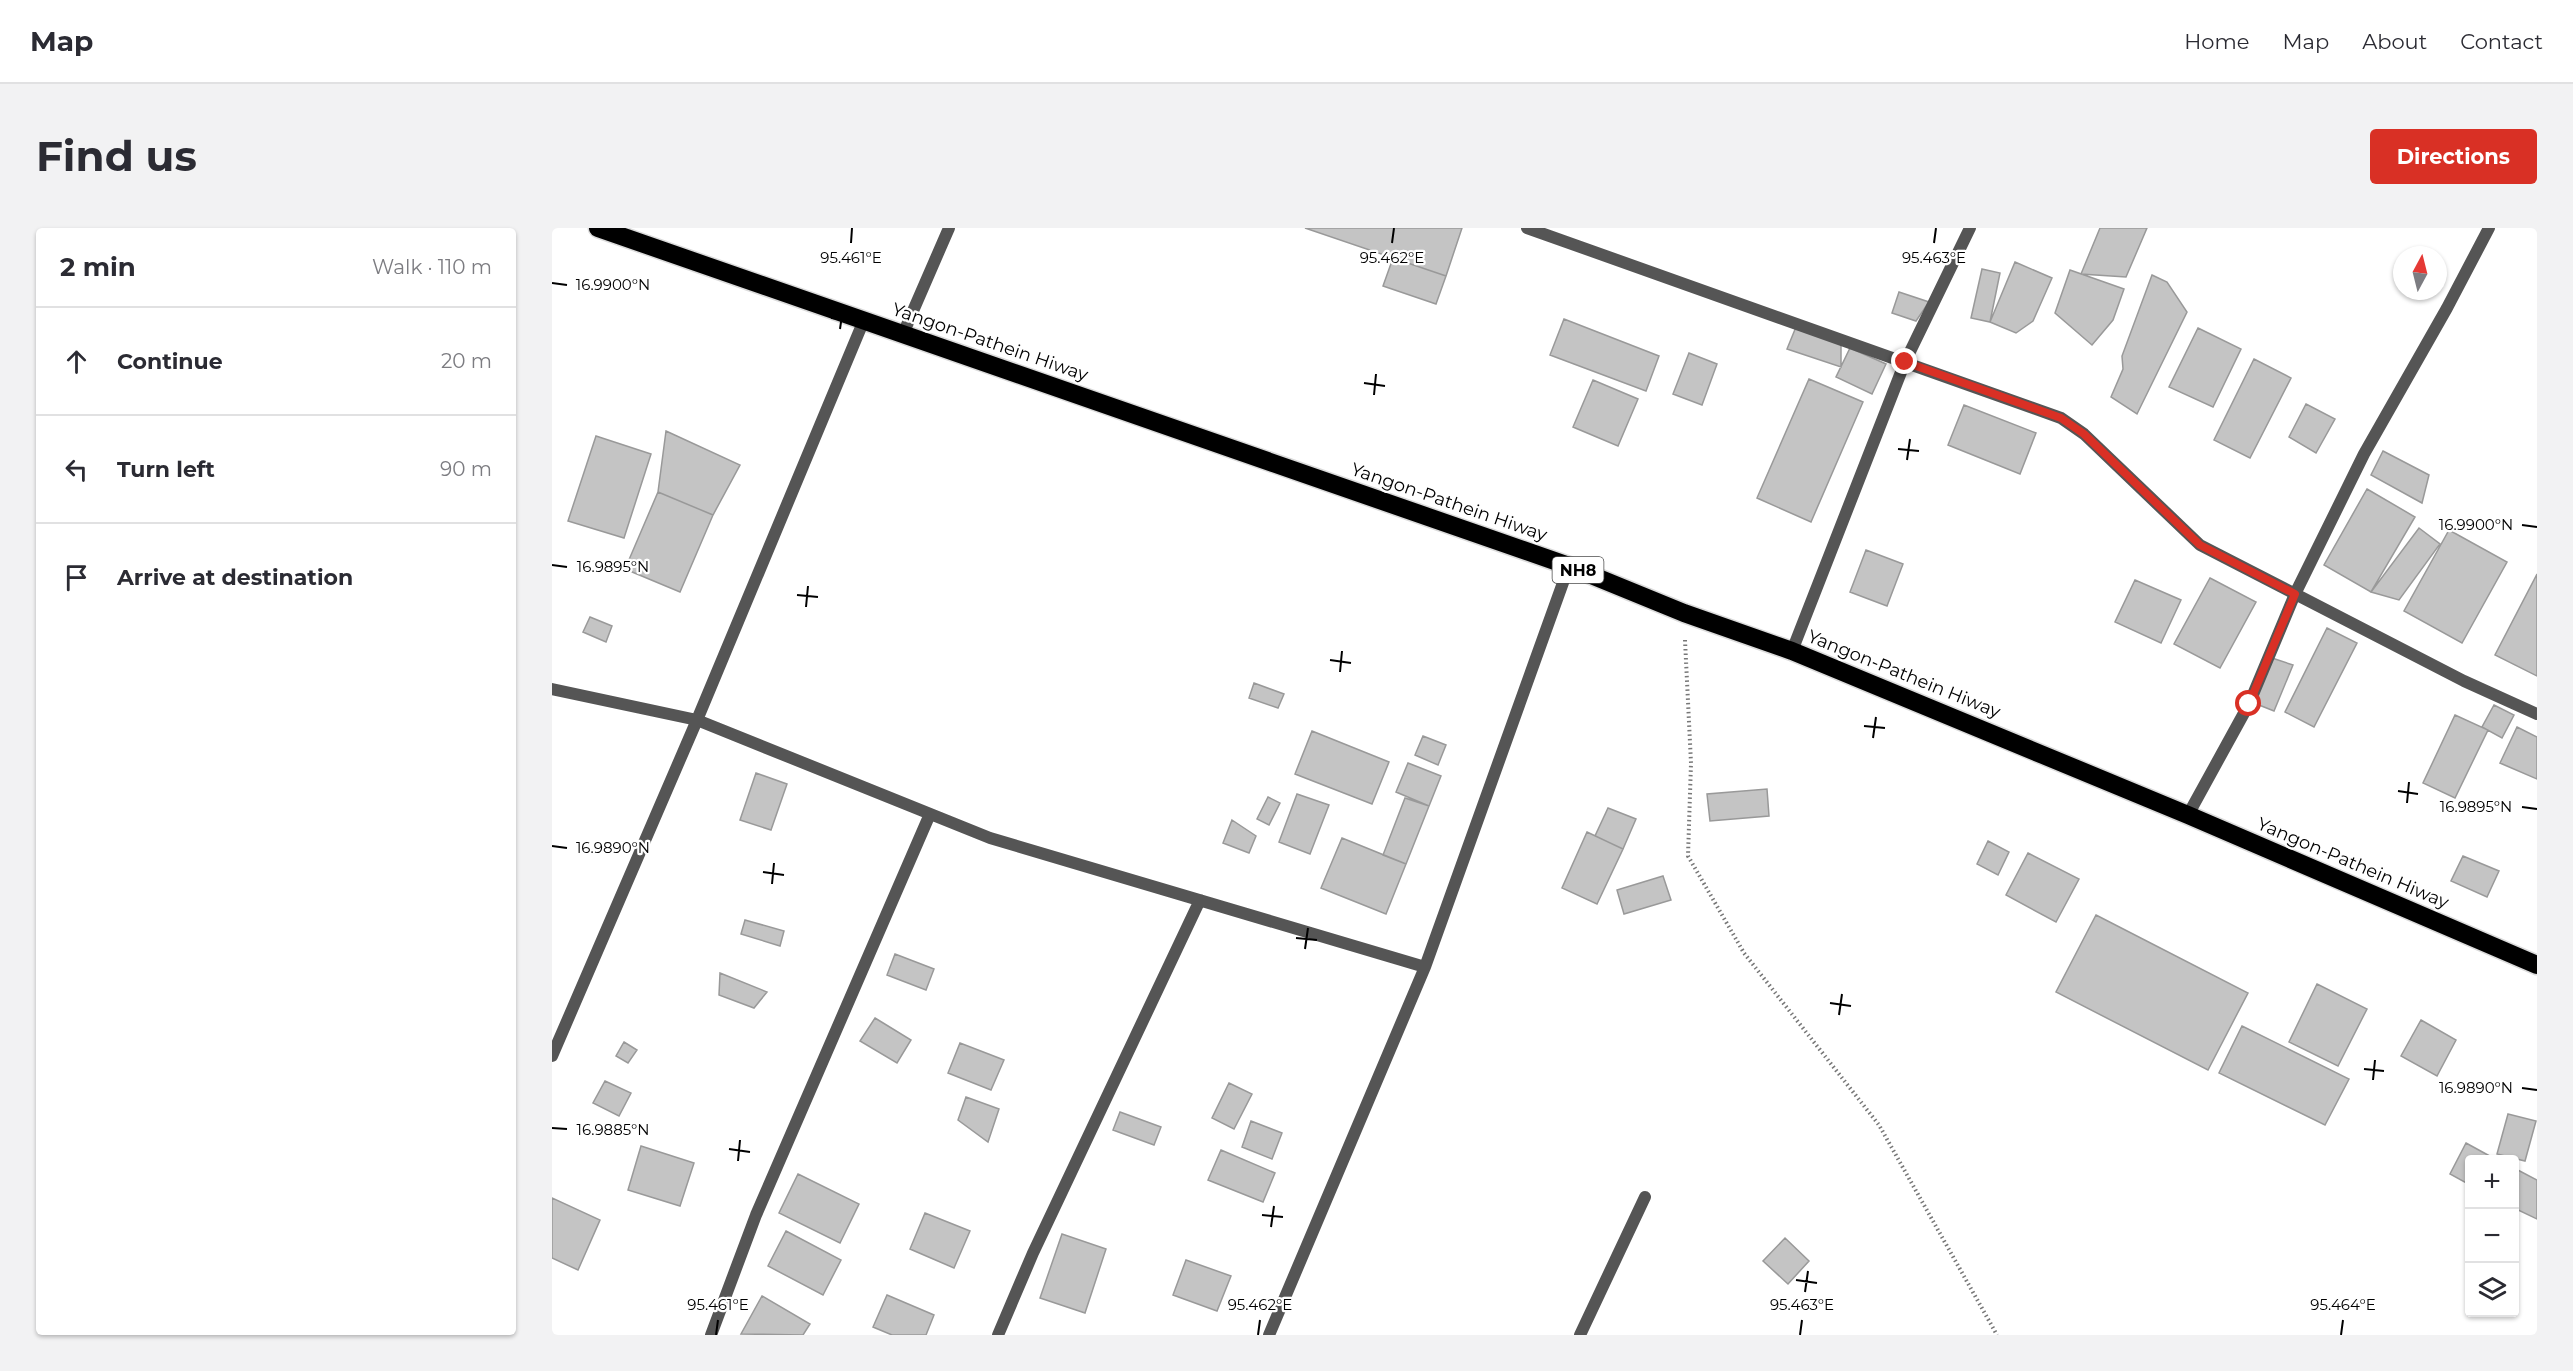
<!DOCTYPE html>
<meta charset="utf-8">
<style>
:root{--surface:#fff;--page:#f2f2f3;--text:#2b2b33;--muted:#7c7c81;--line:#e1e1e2;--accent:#d93025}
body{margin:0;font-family:Montserrat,sans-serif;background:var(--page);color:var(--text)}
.controls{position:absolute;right:18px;bottom:18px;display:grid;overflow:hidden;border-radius:6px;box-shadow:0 2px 4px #0004}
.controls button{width:54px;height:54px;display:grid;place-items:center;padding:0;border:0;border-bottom:2px solid var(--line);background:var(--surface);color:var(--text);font:30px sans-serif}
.compass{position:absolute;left:1841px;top:18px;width:54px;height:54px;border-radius:50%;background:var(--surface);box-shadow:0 2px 4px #0004;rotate:7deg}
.stop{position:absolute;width:18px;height:18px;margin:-14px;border:4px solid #d93025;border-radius:50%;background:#fff}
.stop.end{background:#d93025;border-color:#fff;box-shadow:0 2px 6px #0008}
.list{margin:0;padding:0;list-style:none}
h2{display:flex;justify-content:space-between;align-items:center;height:78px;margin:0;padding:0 24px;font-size:26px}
h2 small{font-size:20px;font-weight:400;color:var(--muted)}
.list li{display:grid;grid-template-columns:39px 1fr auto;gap:18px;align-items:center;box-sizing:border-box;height:108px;padding:0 24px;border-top:2px solid var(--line)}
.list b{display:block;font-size:22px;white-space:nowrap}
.list em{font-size:20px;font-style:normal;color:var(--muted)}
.icon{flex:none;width:33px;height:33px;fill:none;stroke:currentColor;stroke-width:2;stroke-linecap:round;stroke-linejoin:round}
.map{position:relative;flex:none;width:1985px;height:1107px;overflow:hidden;border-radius:6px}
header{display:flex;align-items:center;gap:36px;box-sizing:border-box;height:84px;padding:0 30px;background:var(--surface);border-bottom:2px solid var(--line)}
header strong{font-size:28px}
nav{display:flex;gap:33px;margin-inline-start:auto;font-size:21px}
.intro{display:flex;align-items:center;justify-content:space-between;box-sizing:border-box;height:144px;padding:0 36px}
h1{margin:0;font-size:42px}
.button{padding:15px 27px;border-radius:6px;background:var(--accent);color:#fff;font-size:21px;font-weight:700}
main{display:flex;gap:36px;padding:0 36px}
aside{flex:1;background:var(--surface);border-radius:6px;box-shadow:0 2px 4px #0004}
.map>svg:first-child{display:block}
.building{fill:#c4c4c4;stroke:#999;stroke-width:1.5}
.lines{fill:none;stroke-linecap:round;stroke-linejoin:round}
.highway-casing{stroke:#dbdbdb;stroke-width:21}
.path{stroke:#777;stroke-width:4;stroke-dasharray:1.5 3;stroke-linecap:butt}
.street{stroke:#555;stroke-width:12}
.highway{stroke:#000;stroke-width:18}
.route{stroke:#d93025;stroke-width:8}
.ticks{fill:none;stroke:#000;stroke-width:2}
.labels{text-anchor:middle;stroke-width:4.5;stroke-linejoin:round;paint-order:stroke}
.shield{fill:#fff;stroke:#4c4c4c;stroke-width:1.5}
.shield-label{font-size:16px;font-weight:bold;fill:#000}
.street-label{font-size:18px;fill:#000;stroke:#fff}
.ticks-label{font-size:15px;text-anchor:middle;fill:#000;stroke:#fff;stroke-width:4.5;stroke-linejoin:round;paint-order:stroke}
</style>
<header>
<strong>Map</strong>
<nav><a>Home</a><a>Map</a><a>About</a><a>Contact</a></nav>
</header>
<div class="intro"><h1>Find us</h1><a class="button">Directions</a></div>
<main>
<aside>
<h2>2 min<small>Walk · 110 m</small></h2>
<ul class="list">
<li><svg class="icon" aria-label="ahead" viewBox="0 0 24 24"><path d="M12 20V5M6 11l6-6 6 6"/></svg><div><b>Continue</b></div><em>20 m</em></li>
<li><svg class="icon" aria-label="left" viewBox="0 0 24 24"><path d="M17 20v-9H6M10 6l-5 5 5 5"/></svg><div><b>Turn left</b></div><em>90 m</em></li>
<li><svg class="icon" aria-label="arrive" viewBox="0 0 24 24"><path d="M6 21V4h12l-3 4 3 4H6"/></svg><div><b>Arrive at destination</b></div></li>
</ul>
</aside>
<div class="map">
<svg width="1985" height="1107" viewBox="0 0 1985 1107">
<rect width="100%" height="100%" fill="#fff"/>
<!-- building -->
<path class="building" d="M753 0H910L894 48Z
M1548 0H1595L1574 49 1529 46Z
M841 30 894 48 884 76 831 58Z
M1463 34 1500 50 1481 93 1464 105 1438 94Z
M1430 41 1448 45 1438 94 1419 90Z
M1518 42 1572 61 1561 92 1540 117 1503 85Z
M1600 47 1615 54 1635 84 1585 186 1559 169 1571 141 1570 128Z
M1347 64 1377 74 1364 93 1340 85Z
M1012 91 1107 128 1094 163 998 127Z
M1244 99 1289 115V139L1235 121Z
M1646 100 1689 121 1661 179 1617 159Z
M1298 120 1334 136 1320 166 1284 149Z
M1137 125 1165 136 1150 177 1121 166Z
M1702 131 1739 150 1698 230 1662 212Z
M1257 151 1311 174 1259 294 1205 270Z
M1041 152 1086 171 1066 218 1021 199Z
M1754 176 1783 191 1764 225 1737 209Z
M1412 177 1484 205 1468 246 1396 217Z
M114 203 188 237 161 287 106 264Z
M44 208 99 226 72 310 16 293Z
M1831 223 1877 247 1870 275 1819 247Z
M1815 261 1863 289 1819 364 1772 337Z
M106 264 161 287 128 364 73 341Z
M1867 300 1888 316 1847 372 1819 364Z
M1897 302 1955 334 1910 415 1852 383Z
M1314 322 1351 336 1335 378 1298 364Z
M1985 346V448L1943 427Z
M1658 350 1704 374 1668 440 1622 416Z
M1583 352 1629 372 1609 415 1563 394Z
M38 389 60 398 54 414 31 404Z
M1775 400 1805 415 1762 499 1733 484Z
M1720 430 1741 437 1722 483 1702 475Z
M702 455 732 466 726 480 697 470Z
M1942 477 1962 487 1950 510 1930 499Z
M1903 487 1936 502 1903 570 1871 555Z
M1965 499 1985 509V551L1948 535Z
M760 503 837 534 820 576 743 546Z
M871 508 894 517 886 537 863 527Z
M856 535 889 548 877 578 844 564Z
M204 545 235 556 219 602 188 592Z
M1215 561 1217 588 1158 593 1155 566Z
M745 566 777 577 758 626 727 614Z
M716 569 728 575 717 597 705 591Z
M853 570 877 578 854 636 831 627Z
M1056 580 1084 591 1071 621 1043 608Z
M680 592 704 608 697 625 671 615Z
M1035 604 1071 621 1045 676 1010 660Z
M790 610 854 636 834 686 769 660Z
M1436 613 1457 624 1446 647 1425 636Z
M1476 625 1527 651 1504 694 1454 667Z
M1911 628 1947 643 1935 669 1899 653Z
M1111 648 1119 672 1072 686 1065 662Z
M1544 687 1696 765 1656 842 1504 764Z
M193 692 232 703 228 718 189 706Z
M343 726 382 741 374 762 335 747Z
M168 745 215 764 202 780 167 767Z
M1765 756 1815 781 1786 838 1737 814Z
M323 790 359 812 345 835 308 813Z
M1869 792 1904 812 1885 848 1849 828Z
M1690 798 1797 851 1773 897 1667 845Z
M72 814 85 822 76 835 64 828Z
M408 815 452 832 439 862 396 845Z
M53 853 79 865 67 888 41 875Z
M677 855 700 866 682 901 660 890Z
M414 869 447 881 436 914 406 892Z
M568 884 609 899 602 917 561 902Z
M1956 886 1984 893 1973 933 1945 926Z
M699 893 730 905 720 931 690 919Z
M1914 915 1945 932H1918V957L1898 946Z
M89 918 142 935 128 978 76 962Z
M669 922 723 945 711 974 656 952Z
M1962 940 1985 952V991L1962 980Z
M246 946 307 976 288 1015 227 985Z
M0 970 48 992 26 1042 0 1030Z
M373 985 418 1003 402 1040 358 1021Z
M234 1003 289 1032 271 1067 216 1038Z
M510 1006 554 1021 533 1085 488 1070Z
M1233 1010 1257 1033 1236 1056 1211 1033Z
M634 1032 679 1048 665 1083 621 1067Z
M335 1067 382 1087 374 1107H340L321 1099Z
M210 1068 258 1096 251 1107 189 1106Z"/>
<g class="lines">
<!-- highway casing -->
<g class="highway-casing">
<path id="highway" d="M46 0 1017 338 1132 385 1240 423 1636 587 1985 737"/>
</g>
<!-- path -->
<path class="path" d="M1133 412 1139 535 1136 628 1192 725 1327 897 1445 1107"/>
<!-- street -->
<path class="street" d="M975 0 1509 190 1532 206 1648 317 1912 453 1985 486
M351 106 397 0
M1240 423 1353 134 1418 0
M0 461 145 492 438 610 873 739
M1636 587 1697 476 1743 366 1812 226 1895 80 1937 0
M0 828 145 492 312 92
M159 1107 204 987 378 586
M446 1107 481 1025 648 672
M717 1107 873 739 1017 338
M1028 1107 1093 969"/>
<!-- highway -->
<use href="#highway" class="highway"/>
</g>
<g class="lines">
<!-- route -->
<path class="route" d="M1353 134 1509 190 1532 206 1648 317 1743 366 1697 476"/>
</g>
<!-- ticks -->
<path class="ticks" d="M299 15 300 0M840 15 842 0M1382 15 1384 0M0 55 15 57M279 90 300 92M288 101 291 80M812 155 833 158M822 167 824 146M1346 221 1367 223M1355 232 1358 211M1970 297 1985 299M0 337 15 339M245 367 266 369M254 379 256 358M778 432 799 435M788 444 790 423M1312 498 1333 500M1321 510 1324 489M1846 563 1866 566M1855 575 1857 554M1970 579 1985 581M0 618 15 620M211 644 232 647M220 656 222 635M744 710 765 712M753 721 756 700M1278 775 1299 778M1287 787 1290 766M1812 841 1832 843M1821 852 1823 832M1970 860 1985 862M0 900 15 901M177 921 198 924M186 933 188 912M710 987 731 989M719 999 722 978M1244 1052 1265 1055M1253 1064 1256 1043M164 1107 166 1092M706 1107 708 1092M1248 1107 1250 1092M1789 1107 1791 1092"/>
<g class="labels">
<!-- shield labels -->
<rect class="shield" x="1000.5" y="329" width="51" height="26" rx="4.5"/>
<g class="shield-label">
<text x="1026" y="348">NH8</text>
</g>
<!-- street labels -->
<g class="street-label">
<text transform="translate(438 114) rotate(19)" y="6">Yangon-Pathein Hiway</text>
<text transform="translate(897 274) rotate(19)" y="6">Yangon-Pathein Hiway</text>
<text transform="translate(1352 446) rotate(22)" y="6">Yangon-Pathein Hiway</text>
<text transform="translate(1801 635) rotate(23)" y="6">Yangon-Pathein Hiway</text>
</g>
</g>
<g class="ticks-label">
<text x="299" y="35">95.461°E</text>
<text x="840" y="35">95.462°E</text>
<text x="1382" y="35">95.463°E</text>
<text x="61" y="62">16.9900°N</text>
<text x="1924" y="302">16.9900°N</text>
<text x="61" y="344">16.9895°N</text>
<text x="1924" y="584">16.9895°N</text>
<text x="61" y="625">16.9890°N</text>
<text x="1924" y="865">16.9890°N</text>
<text x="61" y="907">16.9885°N</text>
<text x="166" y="1082">95.461°E</text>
<text x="708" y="1082">95.462°E</text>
<text x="1250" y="1082">95.463°E</text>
<text x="1791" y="1082">95.464°E</text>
</g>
</svg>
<div class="controls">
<button>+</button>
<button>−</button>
<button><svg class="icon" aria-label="layers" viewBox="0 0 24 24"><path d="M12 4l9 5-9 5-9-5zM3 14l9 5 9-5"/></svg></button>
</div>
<svg class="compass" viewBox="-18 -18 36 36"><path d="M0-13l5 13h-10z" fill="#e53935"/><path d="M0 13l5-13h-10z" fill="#7c7c81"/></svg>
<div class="stop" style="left:1697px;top:476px"></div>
<div class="stop end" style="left:1353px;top:134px"></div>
</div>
</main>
